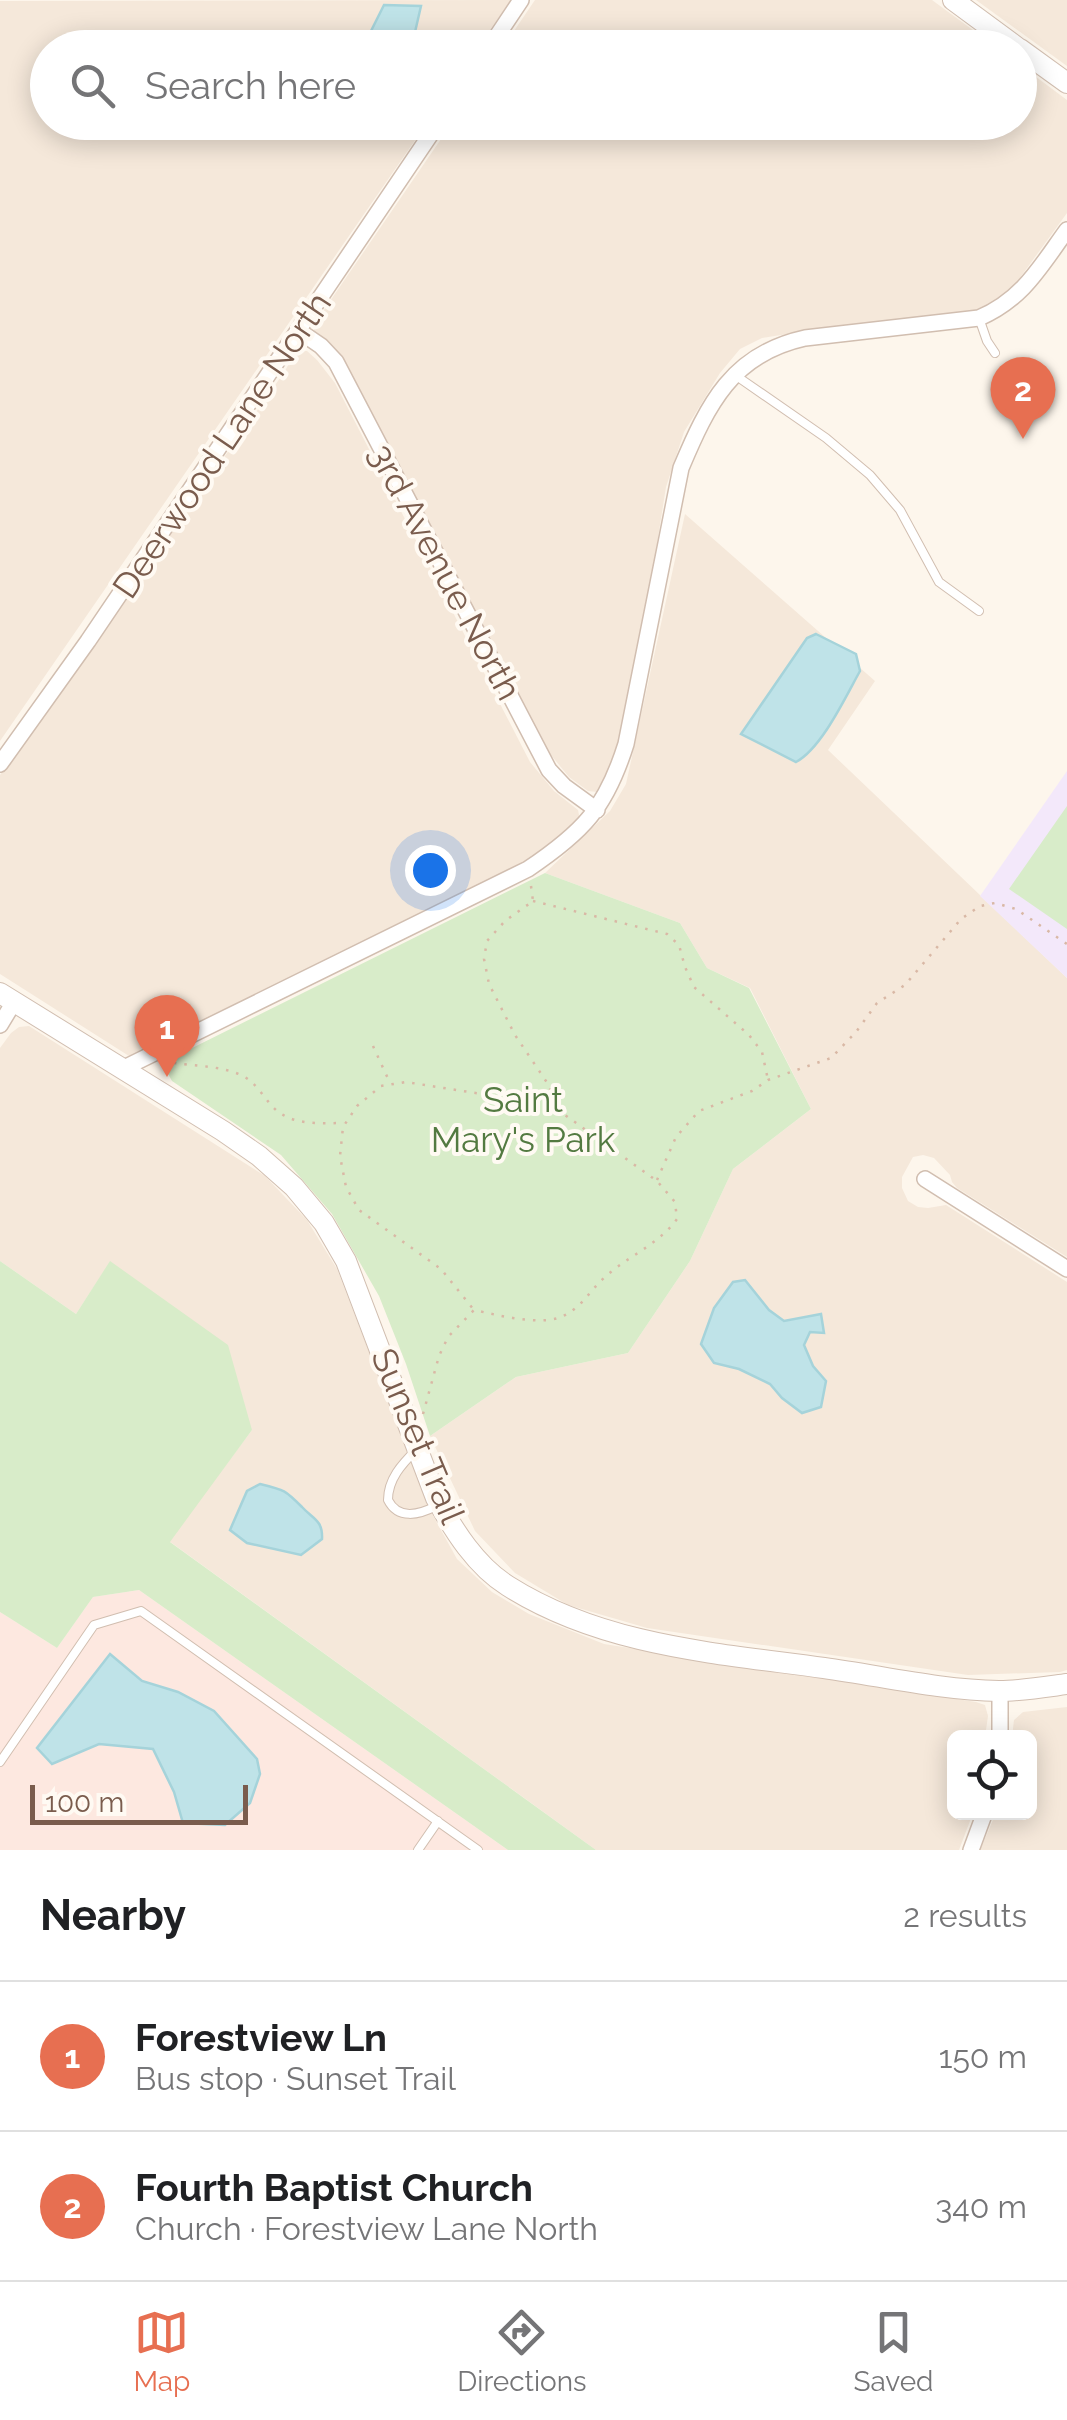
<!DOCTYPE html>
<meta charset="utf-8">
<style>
:root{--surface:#fff;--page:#f6f6f6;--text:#202124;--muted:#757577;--line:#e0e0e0;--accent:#e76f51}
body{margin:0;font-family:Raleway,sans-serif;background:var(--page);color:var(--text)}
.controls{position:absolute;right:30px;bottom:30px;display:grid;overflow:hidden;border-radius:15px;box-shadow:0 5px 25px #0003}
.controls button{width:90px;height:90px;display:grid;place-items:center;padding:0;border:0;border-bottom:2px solid var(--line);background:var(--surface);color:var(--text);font:50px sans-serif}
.scale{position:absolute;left:30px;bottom:25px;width:218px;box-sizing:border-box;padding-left:10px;border:5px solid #7a5c4d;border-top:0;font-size:28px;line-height:35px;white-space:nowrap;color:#7a5c4d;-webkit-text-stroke:8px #fffaf3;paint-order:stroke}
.you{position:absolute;left:430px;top:870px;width:35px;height:35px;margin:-25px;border:8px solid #fff;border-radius:50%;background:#1a73e8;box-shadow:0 0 0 15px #1a73e833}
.badge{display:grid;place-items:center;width:65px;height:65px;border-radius:50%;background:var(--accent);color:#fff;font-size:32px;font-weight:700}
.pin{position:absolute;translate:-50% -82px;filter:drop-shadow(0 2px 5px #0008)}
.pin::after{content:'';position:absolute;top:52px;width:35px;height:30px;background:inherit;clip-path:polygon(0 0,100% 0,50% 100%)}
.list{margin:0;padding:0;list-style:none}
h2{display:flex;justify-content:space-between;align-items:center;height:130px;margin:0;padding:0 40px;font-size:42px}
h2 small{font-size:32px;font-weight:400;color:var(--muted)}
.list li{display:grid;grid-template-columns:65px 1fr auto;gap:30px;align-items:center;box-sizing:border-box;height:150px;padding:0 40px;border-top:2px solid var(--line)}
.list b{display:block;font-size:38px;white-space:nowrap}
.list p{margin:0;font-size:32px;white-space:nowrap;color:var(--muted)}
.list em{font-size:32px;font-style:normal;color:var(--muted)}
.icon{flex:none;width:55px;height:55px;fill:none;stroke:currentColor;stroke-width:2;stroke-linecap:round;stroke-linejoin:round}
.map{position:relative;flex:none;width:1067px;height:1850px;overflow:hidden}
.search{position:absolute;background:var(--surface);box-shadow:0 5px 25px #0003;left:30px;right:30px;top:30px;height:110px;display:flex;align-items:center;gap:25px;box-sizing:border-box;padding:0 35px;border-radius:55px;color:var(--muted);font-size:38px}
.sheet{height:430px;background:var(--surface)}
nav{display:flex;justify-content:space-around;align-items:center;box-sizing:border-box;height:140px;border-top:2px solid var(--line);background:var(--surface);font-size:28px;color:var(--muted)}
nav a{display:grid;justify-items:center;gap:5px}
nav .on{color:var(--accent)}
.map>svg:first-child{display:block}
.residential{fill:#f5e8da}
.commercial{fill:#fde8e0}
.education{fill:#f3e8fa}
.green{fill:#d8ecc9}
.water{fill:#bfe3e8;stroke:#a5d3da;stroke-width:2.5}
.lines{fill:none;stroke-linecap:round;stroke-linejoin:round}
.service-casing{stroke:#d1beb0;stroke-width:10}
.minor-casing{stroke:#d1beb0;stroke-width:18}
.tertiary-casing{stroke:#d1beb0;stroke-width:22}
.path{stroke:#d9b8a5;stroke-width:2.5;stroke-dasharray:2.5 8;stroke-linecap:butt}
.service{stroke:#fff;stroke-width:8}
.minor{stroke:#fff;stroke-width:15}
.tertiary{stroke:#fff;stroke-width:20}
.labels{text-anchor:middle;stroke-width:8;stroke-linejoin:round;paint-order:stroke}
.street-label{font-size:35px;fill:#7a5c4d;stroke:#fffaf3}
.park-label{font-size:35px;fill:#537a41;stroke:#fffaf3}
</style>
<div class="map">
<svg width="1067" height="1850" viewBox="0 0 1067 1850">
<rect width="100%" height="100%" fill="#fdf6ec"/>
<!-- residential -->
<path class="residential" d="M511 0 478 47 48 48V122L427 123 0 741V1Z
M535 0H932L996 47H503Z
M976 0H1067V66Z
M1020 65 1067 100V213L1006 297 983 311 800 332 762 338 740 349 720 373 684 432 666 487 656 550 612 771 597 792 588 791 569 777 546 749 344 361 331 346 319 338 314 331 315 323 452 123 1020 122Z
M300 351H307L317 360 335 383 530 762 554 791 578 810 580 820 540 856 138 1056H129L0 974V775L285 371 293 356Z
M685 514 875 681 828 750 1067 978V1257L957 1188 952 1182 950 1175 934 1158 923 1155 913 1157 902 1177V1188L908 1201 918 1207 928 1208 946 1205 1067 1282V1670L1060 1672 968 1675 647 1628 568 1605 515 1573 475 1531 430 1436 516 1377 628 1353 690 1261 733 1169 811 1109 750 988 707 968 680 923 545 873 610 811 626 784Z
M29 1026 265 1176 307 1220 337 1269 431 1512 457 1559 492 1592 529 1614 604 1644 976 1702 985 1705 988 1716 985 1737 954 1738V1812L973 1813 959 1850H596L169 1541 252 1430 110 1262 76 1314 0 1261V1048L11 1033 19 1027Z
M1067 1707V1850H980L996 1813 1030 1812V1738L1012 1737 1014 1720 1023 1712Z"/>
<!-- commercial -->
<path class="commercial" d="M139 1590 508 1850H0V1612L57 1648 93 1597Z"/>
<!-- education -->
<path class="education" d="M1067 771V978L980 896Z"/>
<!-- green -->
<path class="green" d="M1067 806V929L1009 889Z
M545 873 680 923 707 968 749 988 811 1109 733 1169 690 1261 628 1353 516 1377 430 1436 406 1364 379 1296 332 1214 281 1155 172 1081 167 1072 168 1060Z
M0 1261 76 1314 110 1261 228 1345 252 1430 170 1542 596 1850H508L139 1590 93 1597 57 1648 0 1612Z"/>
<!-- water -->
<path class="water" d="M384 5 421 6 415 32 404 47H367L364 45Z
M816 634 856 654 860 671C846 696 822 748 796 762L741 734 807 638Z
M745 1280 769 1310 784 1321 821 1314 824 1333 810 1332 804 1345 813 1366 826 1381 821 1407 802 1413 782 1398 770 1384 739 1369 714 1363 701 1344 714 1308 733 1282Z
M260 1484C285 1490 285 1490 302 1507 313 1519 323 1520 322 1539L301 1555 247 1543 230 1530 247 1491Z
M110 1654 142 1681 178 1692 214 1711 257 1759 260 1774 250 1803 225 1825 183 1823 174 1792 153 1749 99 1744 52 1764 37 1748Z"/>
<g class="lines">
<!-- service casing -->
<g class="service-casing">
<path id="service" d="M979 318 987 341 995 353
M735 375 826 438 870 475 900 510 939 582 979 611
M416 1450C402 1464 388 1479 388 1500 398 1520 419 1515 436 1506
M0 1762 94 1625 141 1611 478 1850
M418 1850 438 1821"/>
</g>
<!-- minor casing -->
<g class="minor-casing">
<path id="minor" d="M489 48 521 0
M299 331 321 346 336 362 549 770 564 786 597 810
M0 764 88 641 439 122
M0 1025 14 1002
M122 1069 528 869C583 832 606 808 626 744L681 468C708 404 732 354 805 338L979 318C1023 299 1040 267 1067 230
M925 1179 1067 1269
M1000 1691V1738
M971 1850 985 1812"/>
</g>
<!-- tertiary casing -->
<g class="tertiary-casing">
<path id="tertiary" d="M953 0 1018 48
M1020 49 1067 83
M0 993 223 1131 259 1156 294 1187 324 1223 346 1261 436 1498C454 1531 476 1566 508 1586 603 1646 716 1653 824 1668 882 1676 940 1690 999 1691 1021 1691 1045 1687 1067 1684"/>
</g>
<!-- path -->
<path class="path" d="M531 886 533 901 505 921 487 941 484 959 489 984 515 1035 550 1087 552 1109
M533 901 667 934 679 945 685 967 694 987 749 1035 762 1052 768 1080
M373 1046 390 1083
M174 1063C196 1066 223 1066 243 1076 258 1084 264 1099 276 1110 295 1126 321 1123 344 1123
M657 1180 676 1137 699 1111 752 1091 768 1080 831 1058 856 1032 877 1003 905 985 961 919 980 906 995 903 1016 909 1067 944
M423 1414 439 1356 448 1337 474 1310C497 1315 536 1325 558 1318 580 1311 589 1291 605 1277 628 1256 658 1245 677 1219L675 1202 657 1181 565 1115 526 1101 406 1082 381 1086 357 1106 343 1127 340 1156 346 1187 359 1210 441 1269 474 1310"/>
<!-- service -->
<use href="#service" class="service"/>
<!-- minor -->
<use href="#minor" class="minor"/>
<!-- tertiary -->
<use href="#tertiary" class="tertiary"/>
</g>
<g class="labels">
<!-- street labels -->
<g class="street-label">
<text transform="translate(222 445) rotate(-56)" y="12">Deerwood Lane North</text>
<text transform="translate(445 572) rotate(62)" y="12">3rd Avenue North</text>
<text transform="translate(418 1436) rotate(67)" y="12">Sunset Trail</text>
</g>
<!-- park labels -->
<g class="park-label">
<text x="523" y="1112">Saint<tspan x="523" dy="40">Mary's Park</tspan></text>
</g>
</g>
</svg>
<div class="controls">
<button><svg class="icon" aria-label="locate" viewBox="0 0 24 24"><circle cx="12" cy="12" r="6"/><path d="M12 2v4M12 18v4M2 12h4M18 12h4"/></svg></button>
</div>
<div class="scale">100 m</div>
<div class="you"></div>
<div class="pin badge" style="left:167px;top:1077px">1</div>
<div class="pin badge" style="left:1023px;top:439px">2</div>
<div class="search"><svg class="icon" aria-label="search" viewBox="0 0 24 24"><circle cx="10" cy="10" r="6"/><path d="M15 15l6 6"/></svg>Search here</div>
</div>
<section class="sheet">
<h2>Nearby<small>2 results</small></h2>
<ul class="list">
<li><span class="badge">1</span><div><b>Forestview Ln</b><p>Bus stop · Sunset Trail</p></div><em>150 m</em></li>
<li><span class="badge">2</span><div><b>Fourth Baptist Church</b><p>Church · Forestview Lane North</p></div><em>340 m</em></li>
</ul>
</section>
<nav>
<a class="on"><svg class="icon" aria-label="map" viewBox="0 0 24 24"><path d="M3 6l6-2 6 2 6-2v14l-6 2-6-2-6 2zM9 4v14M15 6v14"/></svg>Map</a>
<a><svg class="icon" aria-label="directions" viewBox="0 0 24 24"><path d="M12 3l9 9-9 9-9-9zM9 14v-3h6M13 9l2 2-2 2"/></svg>Directions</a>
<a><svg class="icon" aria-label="saved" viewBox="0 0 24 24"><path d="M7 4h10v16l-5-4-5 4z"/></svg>Saved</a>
</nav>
